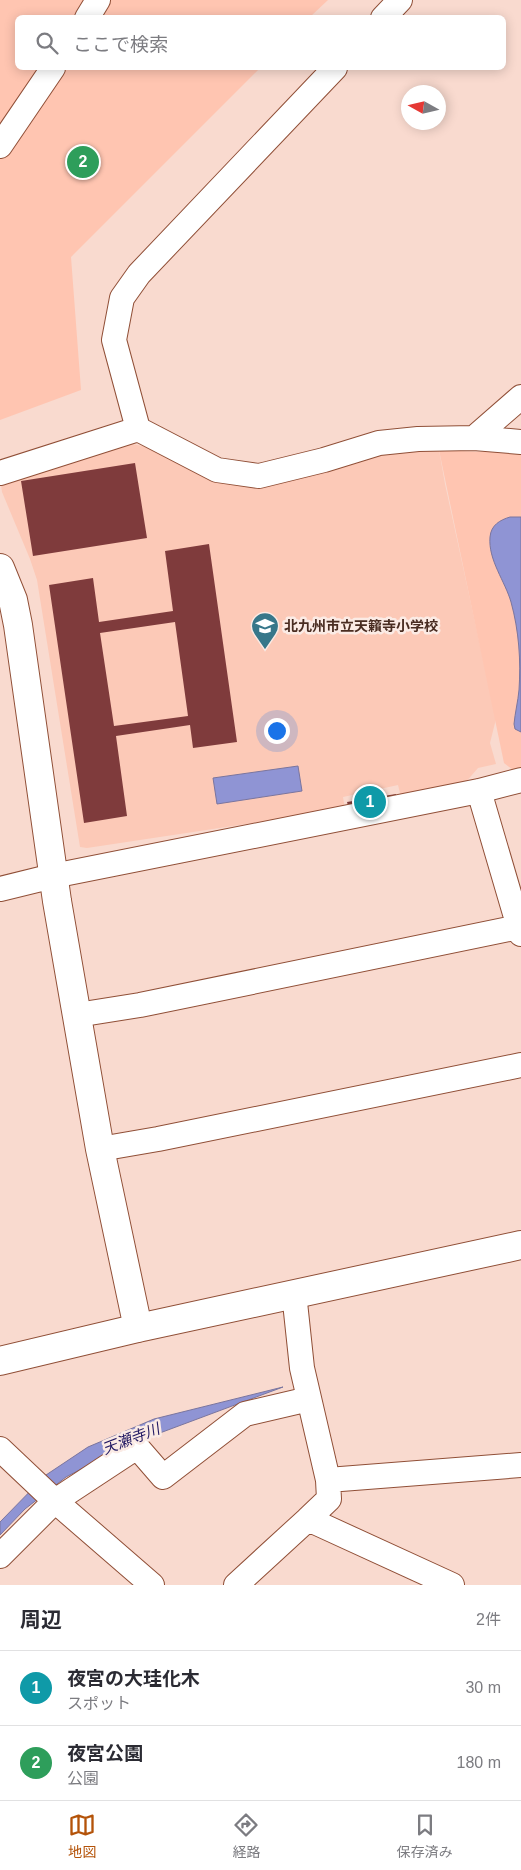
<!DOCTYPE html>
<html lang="ja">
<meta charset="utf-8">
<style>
:root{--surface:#fff;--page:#f7f7f7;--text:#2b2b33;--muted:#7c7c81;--line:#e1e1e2;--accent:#b45309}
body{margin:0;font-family:Helvetica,"Noto Sans JP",sans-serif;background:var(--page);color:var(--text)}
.compass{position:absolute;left:401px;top:85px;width:45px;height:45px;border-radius:50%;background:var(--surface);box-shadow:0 2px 12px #0003;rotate:278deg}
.you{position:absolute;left:276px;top:730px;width:18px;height:18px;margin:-12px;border:4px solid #fff;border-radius:50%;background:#1a73e8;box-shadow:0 0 0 8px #1a73e833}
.badge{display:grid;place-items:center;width:32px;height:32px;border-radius:50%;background:var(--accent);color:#fff;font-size:16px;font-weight:700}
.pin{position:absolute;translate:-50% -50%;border:2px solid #fff;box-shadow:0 1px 5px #0006}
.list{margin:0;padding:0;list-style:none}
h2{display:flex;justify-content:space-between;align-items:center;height:65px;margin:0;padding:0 20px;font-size:21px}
h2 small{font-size:16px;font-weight:400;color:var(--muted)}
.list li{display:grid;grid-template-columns:32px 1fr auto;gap:15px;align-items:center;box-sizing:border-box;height:75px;padding:0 20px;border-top:1px solid var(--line)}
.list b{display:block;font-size:19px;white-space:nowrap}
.list p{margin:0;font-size:16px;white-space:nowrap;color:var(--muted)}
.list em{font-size:16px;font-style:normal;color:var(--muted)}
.icon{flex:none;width:28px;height:28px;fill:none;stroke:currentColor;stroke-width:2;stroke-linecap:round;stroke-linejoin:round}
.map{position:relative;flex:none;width:521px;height:1585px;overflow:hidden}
.search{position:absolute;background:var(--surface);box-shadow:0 2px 12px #0003;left:15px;right:15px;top:15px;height:55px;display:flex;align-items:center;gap:12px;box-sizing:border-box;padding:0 18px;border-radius:8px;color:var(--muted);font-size:19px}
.sheet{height:215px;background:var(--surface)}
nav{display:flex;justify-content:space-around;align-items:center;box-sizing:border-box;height:70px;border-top:1px solid var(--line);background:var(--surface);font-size:14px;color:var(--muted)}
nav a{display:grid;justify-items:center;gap:2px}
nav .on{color:var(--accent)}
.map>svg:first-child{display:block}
.built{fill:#fcc9b7}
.green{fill:#ffc5b1}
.water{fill:#8f94d4;stroke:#7a759e}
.building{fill:#7f3b3c;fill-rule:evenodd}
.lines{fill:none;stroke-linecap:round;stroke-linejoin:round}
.minor-casing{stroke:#904f37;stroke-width:26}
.tertiary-casing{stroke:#904f37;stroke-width:30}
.minor{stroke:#fff;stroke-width:24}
.tertiary{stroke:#fff;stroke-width:28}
.labels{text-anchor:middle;stroke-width:5;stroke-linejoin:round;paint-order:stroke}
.poi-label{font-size:14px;font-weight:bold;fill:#492c21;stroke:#fbebe5;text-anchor:start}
.water-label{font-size:15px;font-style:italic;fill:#221963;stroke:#fbebe5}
</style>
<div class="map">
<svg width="521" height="1585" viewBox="0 0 521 1585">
<rect width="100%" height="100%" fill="#f9dacf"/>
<!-- built -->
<path class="built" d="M127 443 153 448 212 478 395 449 439 450 445 484 496 719 490 743 496 764 478 768 465 783 401 797 398 785 343 797 345 809 87 848 80 847 37 580 30 559 2 492 1 485 18 477Z"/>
<!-- green -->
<path class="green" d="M0 0H328L310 17 18 18V68H260L71 257 81 390 0 420Z
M439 450 481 452 521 450V771L513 770 504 763Z"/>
<!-- water -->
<path class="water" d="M510 517H521V732L515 729 514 724C515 713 518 701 519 690 521 661 519 631 511 602 505 581 488 560 490 537 491 525 500 520 510 517Z
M298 766 302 791 217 804 213 778Z
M283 1387 125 1446 66 1477 25 1509 0 1535V1522L46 1475 88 1447 154 1419Z"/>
<!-- building -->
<path class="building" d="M135 463 147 538 33 556 21 481Z
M209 544 237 742 193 748 190 725 116 736 127 816 84 823 49 585 93 578 99 622 173 611 165 551ZM175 622 188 716 114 726 100 633Z
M396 794 397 801 349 809 347 802Z"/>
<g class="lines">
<!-- minor casing -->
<g class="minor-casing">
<path id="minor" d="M87 18 98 0
M383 18 400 0
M0 146 53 68
M138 429 114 340 122 298 139 274 335 68
M474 438 521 397
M0 473 138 429 217 470 259 476 324 460 379 443 418 439 474 438 521 442
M479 791 521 934
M0 889 53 876 479 791 521 780
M77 1015 140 1005 519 927
M100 1149 158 1139 521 1065
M294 1293 302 1368 328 1480 329 1499 308 1519
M0 1449 55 1501 152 1585
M328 1480 521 1465
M0 1556 55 1501 137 1447 163 1477 245 1414 309 1399
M236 1585 308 1519 452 1585"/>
</g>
<!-- tertiary casing -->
<g class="tertiary-casing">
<path id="tertiary" d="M0 568 13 600 18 625 57 901 100 1149 138 1328
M0 1361 138 1328 521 1245"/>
</g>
<!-- minor -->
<use href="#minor" class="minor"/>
<!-- tertiary -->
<use href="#tertiary" class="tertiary"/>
</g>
<!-- icons -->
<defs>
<g id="school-pin" transform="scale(1.4375)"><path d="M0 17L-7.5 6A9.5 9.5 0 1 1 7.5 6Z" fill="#37778a" stroke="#fbebe5"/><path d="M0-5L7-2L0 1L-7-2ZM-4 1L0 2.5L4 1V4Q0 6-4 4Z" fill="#fff"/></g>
</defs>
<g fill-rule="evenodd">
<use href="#school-pin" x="265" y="626"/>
</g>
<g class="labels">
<!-- poi labels -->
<g class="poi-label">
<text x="284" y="631">北九州市立天籟寺小学校</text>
</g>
<!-- water labels -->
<g class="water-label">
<text transform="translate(131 1439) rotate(-21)" y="5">天瀬寺川</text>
</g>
</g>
</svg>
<svg class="compass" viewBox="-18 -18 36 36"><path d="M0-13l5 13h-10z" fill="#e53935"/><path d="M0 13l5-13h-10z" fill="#7c7c81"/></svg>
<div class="you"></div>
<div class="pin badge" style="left:370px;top:802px;background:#0f9aa8">1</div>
<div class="pin badge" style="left:83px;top:162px;background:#2e9e5b">2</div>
<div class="search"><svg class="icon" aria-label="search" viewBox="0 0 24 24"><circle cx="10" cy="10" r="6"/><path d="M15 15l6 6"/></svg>ここで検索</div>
</div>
<section class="sheet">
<h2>周辺<small>2件</small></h2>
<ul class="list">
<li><span class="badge" style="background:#0f9aa8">1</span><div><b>夜宮の大珪化木</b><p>スポット</p></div><em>30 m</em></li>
<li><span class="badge" style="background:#2e9e5b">2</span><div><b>夜宮公園</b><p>公園</p></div><em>180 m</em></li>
</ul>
</section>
<nav>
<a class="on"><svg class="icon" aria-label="map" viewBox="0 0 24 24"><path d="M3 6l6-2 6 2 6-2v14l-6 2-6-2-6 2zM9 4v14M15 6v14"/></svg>地図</a>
<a><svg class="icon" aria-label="directions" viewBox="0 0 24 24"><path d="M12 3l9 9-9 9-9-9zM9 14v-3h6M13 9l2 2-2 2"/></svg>経路</a>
<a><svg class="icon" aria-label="saved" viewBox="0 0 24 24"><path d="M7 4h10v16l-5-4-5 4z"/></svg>保存済み</a>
</nav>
